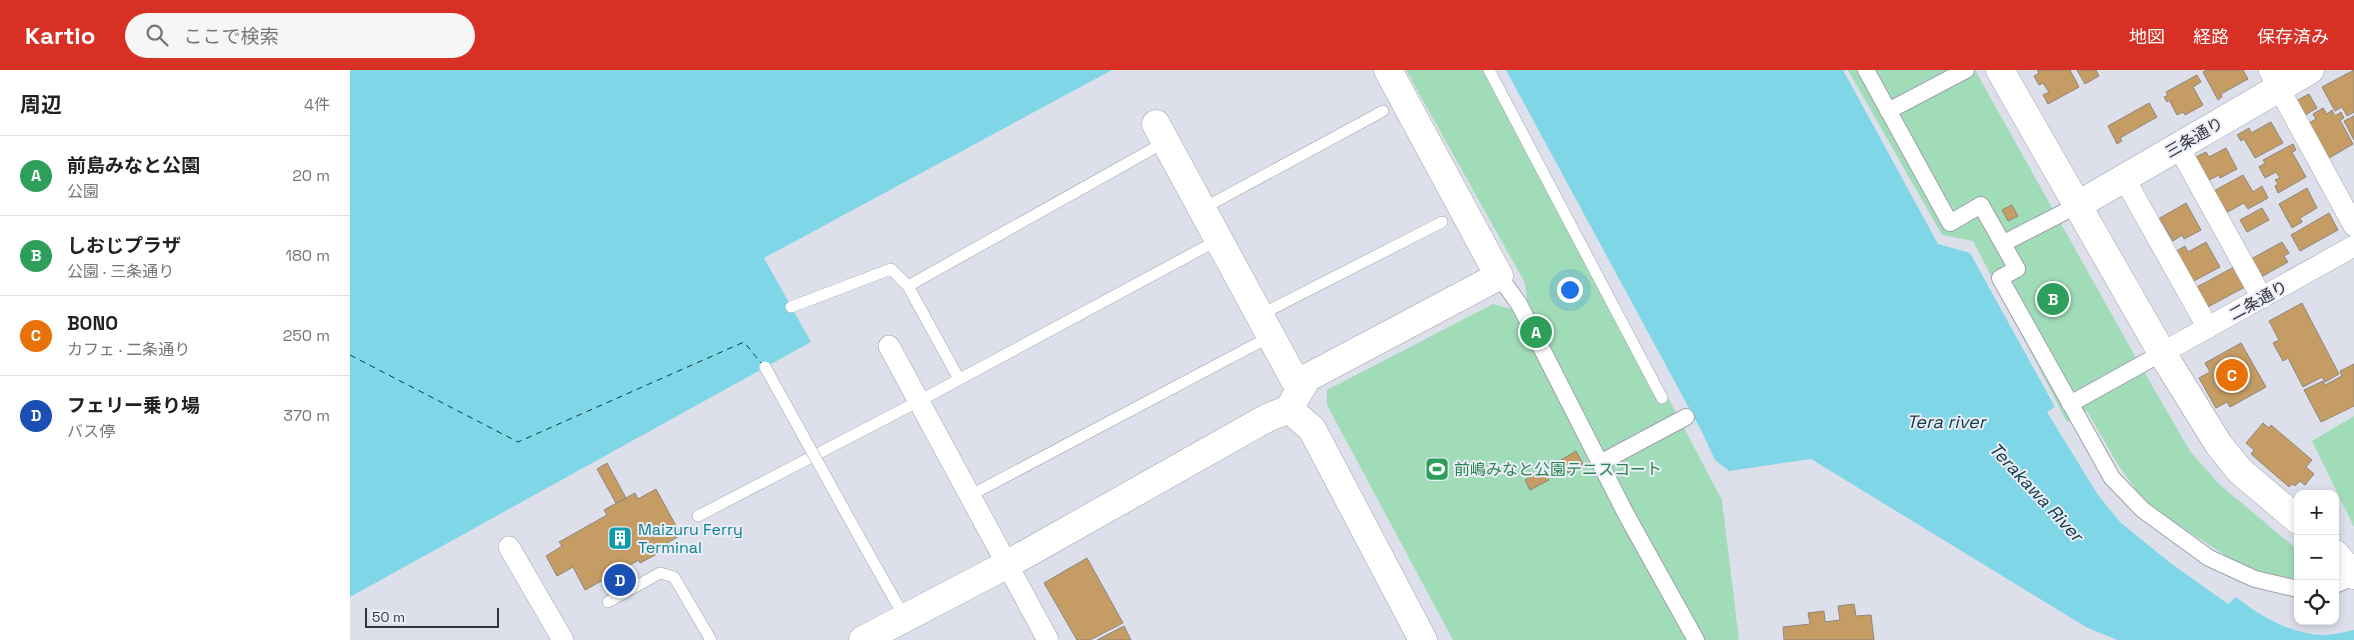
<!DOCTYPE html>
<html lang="ja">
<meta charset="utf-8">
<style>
:root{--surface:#fff;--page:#f6f6f6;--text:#222;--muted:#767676;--line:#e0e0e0;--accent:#d93025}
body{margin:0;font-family:"Space Grotesk","Noto Sans JP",sans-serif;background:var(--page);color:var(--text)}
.controls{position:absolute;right:15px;bottom:15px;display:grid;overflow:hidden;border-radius:10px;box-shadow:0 2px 8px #0003}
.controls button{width:45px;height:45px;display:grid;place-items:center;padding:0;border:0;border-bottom:1px solid var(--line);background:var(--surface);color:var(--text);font:25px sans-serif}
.scale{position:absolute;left:15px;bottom:12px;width:134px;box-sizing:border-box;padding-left:5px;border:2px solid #35353a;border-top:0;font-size:14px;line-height:18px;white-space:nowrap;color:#35353a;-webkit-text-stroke:4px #ebedf8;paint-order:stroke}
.you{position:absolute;left:1219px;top:219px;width:18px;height:18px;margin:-12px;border:4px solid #fff;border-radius:50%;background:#1a73e8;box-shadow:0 0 0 8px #1a73e833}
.badge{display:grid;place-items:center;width:32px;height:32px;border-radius:50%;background:var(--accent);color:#fff;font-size:16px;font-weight:700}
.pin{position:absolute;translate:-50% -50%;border:2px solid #fff;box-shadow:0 1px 5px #0006}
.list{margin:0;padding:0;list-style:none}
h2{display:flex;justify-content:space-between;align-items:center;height:65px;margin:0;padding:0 20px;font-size:21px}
h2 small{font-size:16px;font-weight:400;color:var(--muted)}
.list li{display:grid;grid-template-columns:32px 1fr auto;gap:15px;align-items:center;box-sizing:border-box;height:80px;padding:0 20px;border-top:1px solid var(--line)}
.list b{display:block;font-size:19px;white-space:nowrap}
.list p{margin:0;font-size:16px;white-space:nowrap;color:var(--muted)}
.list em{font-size:16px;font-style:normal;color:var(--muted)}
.icon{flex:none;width:28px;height:28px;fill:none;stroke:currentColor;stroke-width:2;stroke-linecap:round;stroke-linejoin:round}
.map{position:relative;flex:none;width:2004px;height:570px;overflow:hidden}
header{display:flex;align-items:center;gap:30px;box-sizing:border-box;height:70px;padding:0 25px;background:var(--accent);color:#fff}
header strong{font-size:24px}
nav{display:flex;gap:28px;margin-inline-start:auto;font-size:18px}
.search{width:350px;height:45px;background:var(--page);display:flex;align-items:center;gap:12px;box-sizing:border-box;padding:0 18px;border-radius:28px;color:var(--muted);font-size:19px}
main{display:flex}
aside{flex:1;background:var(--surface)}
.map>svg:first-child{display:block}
.green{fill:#a1dcb9}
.water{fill:#7ed6e7}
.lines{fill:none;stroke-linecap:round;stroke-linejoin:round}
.ferry{stroke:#0f3a42;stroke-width:1;stroke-dasharray:6 5;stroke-linecap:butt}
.building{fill:#c59d64;stroke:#8e877e}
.service-casing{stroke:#9fa1ab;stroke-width:12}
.pedestrian-casing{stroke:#9fa1ab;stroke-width:18}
.minor-casing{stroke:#9fa1ab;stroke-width:22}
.tertiary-casing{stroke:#9fa1ab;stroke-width:29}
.service{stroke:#fff;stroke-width:11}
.pedestrian{stroke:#fff;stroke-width:16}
.minor{stroke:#fff;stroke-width:21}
.tertiary{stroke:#fff;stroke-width:28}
.service-bridge-casing{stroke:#9fa1ab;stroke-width:12;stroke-linecap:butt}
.service-bridge{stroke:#fff;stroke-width:11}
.labels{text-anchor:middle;stroke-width:4;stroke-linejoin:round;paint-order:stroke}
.street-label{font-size:16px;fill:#35353a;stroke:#ebedf8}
.leisure-label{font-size:16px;fill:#27864d;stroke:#ebedf8;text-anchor:start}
.culture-label{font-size:16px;fill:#0d838f;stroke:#ebedf8;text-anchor:start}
.water-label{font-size:18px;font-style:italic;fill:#0f3a42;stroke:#ebedf8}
</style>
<header>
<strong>Kartio</strong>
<div class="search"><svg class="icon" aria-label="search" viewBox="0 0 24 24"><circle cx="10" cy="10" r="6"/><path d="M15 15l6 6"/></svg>ここで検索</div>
<nav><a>地図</a><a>経路</a><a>保存済み</a></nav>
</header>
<main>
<aside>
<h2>周辺<small>4件</small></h2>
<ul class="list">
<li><span class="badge" style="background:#2e9e5b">A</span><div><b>前島みなと公園</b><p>公園</p></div><em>20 m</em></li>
<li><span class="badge" style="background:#2e9e5b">B</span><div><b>しおじプラザ</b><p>公園 · 三条通り</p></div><em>180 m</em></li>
<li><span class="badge" style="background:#e8710a">C</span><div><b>BONO</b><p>カフェ · 二条通り</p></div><em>250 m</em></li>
<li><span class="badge" style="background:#1a4fb4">D</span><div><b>フェリー乗り場</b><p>バス停</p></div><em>370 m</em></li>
</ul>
</aside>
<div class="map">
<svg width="2004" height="570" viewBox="0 0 2004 570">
<rect width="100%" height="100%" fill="#dde0eb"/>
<!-- green -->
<path class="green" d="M1056 0H1145L1372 430 1389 570H1103L977 335V320L1143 234 1161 239 1177 230 1175 213Z
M1498 0H1625L1785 286 1840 381 1869 414 1948 480V509L1901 502 1796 434 1767 393 1737 341 1717 352 1623 171 1592 165Z
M2004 346V457L1962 371Z"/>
<!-- water -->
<path class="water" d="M0 0H762L414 188 461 272 0 527Z
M1156 0H1493L1588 174 1620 183 1705 337 1697 342 1748 425 1770 452 1819 492 1878 534 1886 527C1912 547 1940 564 1973 565 1983 565 1994 562 2004 560V570H1767L1736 557 1461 389 1379 401 1365 390 1352 362Z"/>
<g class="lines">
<!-- ferry -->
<path class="ferry" d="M0 285 168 372 394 272 411 293"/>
</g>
<!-- building -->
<path class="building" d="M1687 0H1720L1729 17 1698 34 1693 25 1699 22 1693 13 1689 15 1684 6 1689 3Z
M1727 0H1746L1749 6 1735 14Z
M1857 0H1893L1898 9 1871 24 1872 27 1868 30 1853 2Z
M2004 0V42L1997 46 1992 37 1985 41 1972 17Z
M1847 5 1851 12 1843 17 1853 35 1835 45 1833 42 1827 45 1819 30 1817 32 1814 27 1818 25 1816 22Z
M1959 24 1967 38 1952 47 1944 32Z
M1799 33 1807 47 1770 68 1772 71 1767 74 1758 56Z
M1973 38 1977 44 1982 40 1985 46 1991 42 1994 48 1990 50 2003 74 1976 90 1957 54 1966 49 1963 44Z
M2004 46V70L1994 51Z
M1921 52 1933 73 1905 88 1894 69 1891 71 1887 65 1899 58 1901 63Z
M1943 74 1946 80 1942 82 1956 107 1928 123 1925 116 1928 114 1925 110 1930 108 1926 102 1915 108 1909 97 1915 93 1913 90Z
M1876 78 1887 99 1870 108 1869 105 1857 111 1844 88 1856 82 1859 87Z
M1893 105 1903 122 1912 116 1918 128 1898 139 1894 133 1874 144 1862 122Z
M1957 118 1967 138 1950 148 1952 152 1942 158 1929 134Z
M1836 133 1851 160 1834 169 1832 165 1823 171 1812 152 1810 153 1808 149Z
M1662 135 1668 146 1658 151 1652 140Z
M1912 138 1919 150 1897 162 1890 150Z
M1979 143 1988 160 1950 181 1941 165Z
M1856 172 1870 197 1842 212 1825 182 1835 176 1838 182Z
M1932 172 1939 183 1934 186 1938 192 1911 207 1901 189Z
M1884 197 1895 217 1856 238 1845 218Z
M1952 233 1989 304 1975 312 1972 307 1953 317 1938 288 1933 291 1923 273 1929 270 1919 251Z
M1891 273 1916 317 1880 337 1877 332 1866 338 1849 308 1860 302 1855 293Z
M2004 294V336L1971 352 1954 320 1973 311 1975 315 1992 306 1990 301Z
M1913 353 1919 358 1921 355 1962 390 1956 397 1964 404 1955 415 1950 411 1945 416 1942 414 1939 417 1901 384 1904 380 1896 373Z
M1226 381 1233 394 1218 403 1211 390Z
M257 393 276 428 266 433 247 399Z
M1193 399 1199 410 1180 420 1175 410Z
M306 419 331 465 307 479 309 483 290 493 289 490 235 520 223 497 207 506 196 486 212 476 209 472 257 445 254 440 285 423 288 429Z
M737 488 773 553 740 570H727L694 513Z
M1504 534 1506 546 1521 545 1524 570H1434L1433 557 1460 554 1458 543 1474 541 1475 552 1490 550 1488 536Z
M774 556 781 570H747Z"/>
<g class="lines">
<!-- service casing -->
<g class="service-casing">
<path id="service" d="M1139 0 1312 328
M852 139 1033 41
M558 216 815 72
M441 237 541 199 558 216 609 309
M910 245 1092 152
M621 425 921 266
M348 446 569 331 868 170
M516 479 555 548
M258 532 310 503 324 507 361 570"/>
</g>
<!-- pedestrian casing -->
<g class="pedestrian-casing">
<path id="pedestrian" d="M1516 0 1600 153 1631 135 1667 199 1650 208 1762 408 1793 440 1859 488 1905 509 1948 519
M1538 41 1616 0
M1654 173 1728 135
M1149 206 1169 234 1277 446 1346 570
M1720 334 1812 283
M1250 393 1336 347
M1985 515 2004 507"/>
</g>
<!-- minor casing -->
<g class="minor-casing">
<path id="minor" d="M1919 0 2004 156
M1828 76 1912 228
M1774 108 1858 258
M539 276 698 570
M1812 283 2004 176
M159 477 213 570"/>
</g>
<!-- tertiary casing -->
<g class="tertiary-casing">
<path id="tertiary" d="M1650 0 1812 283 1869 375 1890 401 1948 450
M806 54 950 320
M1728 135 1960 0
M939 339 962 359 1073 570
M1985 484 2004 505
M513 570 658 494 917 348 939 339 957 308 1149 206 1038 0"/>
</g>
<!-- service -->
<use href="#service" class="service"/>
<!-- pedestrian -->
<use href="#pedestrian" class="pedestrian"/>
<!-- minor -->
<use href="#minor" class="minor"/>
<!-- tertiary -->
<use href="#tertiary" class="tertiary"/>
<!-- service-bridge casing -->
<g class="service-bridge-casing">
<path id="service-bridge" d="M415 297 516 479"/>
</g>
<!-- service-bridge -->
<use href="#service-bridge" class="service-bridge"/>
</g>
<!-- icons -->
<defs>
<g id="stadium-square" transform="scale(1.25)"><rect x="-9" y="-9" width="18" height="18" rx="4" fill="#2e9e5b" stroke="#ebedf8"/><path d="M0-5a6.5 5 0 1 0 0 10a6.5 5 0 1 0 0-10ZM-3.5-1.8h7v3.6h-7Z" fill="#fff"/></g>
<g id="building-square" transform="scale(1.25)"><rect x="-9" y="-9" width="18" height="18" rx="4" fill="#0f9aa8" stroke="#ebedf8"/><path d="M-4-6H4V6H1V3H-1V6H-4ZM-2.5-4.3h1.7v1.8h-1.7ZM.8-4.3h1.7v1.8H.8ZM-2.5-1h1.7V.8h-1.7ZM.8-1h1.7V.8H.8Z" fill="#fff"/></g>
</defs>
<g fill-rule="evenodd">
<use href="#stadium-square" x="1087" y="399"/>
<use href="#building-square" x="270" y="468"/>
</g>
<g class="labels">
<!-- street labels -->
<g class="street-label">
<text transform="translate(1844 67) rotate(-30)" y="6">三条通り</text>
<text transform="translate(1908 230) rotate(-29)" y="6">二条通り</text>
</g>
<!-- leisure labels -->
<g class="leisure-label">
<text x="1104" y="405">前嶋みなと公園テニスコート</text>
</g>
<!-- culture labels -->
<g class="culture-label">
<text x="288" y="465">Maizuru Ferry<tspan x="288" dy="18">Terminal</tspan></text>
</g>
<!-- water labels -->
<g class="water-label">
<text x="1596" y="358">Tera river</text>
<text transform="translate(1686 422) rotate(47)" y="6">Terakawa River</text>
</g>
</g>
</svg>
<div class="controls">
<button>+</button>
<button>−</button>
<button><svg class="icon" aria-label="locate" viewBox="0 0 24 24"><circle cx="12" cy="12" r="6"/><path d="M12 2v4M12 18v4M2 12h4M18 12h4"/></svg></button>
</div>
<div class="scale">50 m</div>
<div class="you"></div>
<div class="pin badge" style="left:1186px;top:262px;background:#2e9e5b">A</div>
<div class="pin badge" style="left:1703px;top:229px;background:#2e9e5b">B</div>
<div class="pin badge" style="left:1882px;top:305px;background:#e8710a">C</div>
<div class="pin badge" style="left:270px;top:510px;background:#1a4fb4">D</div>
</div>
</main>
